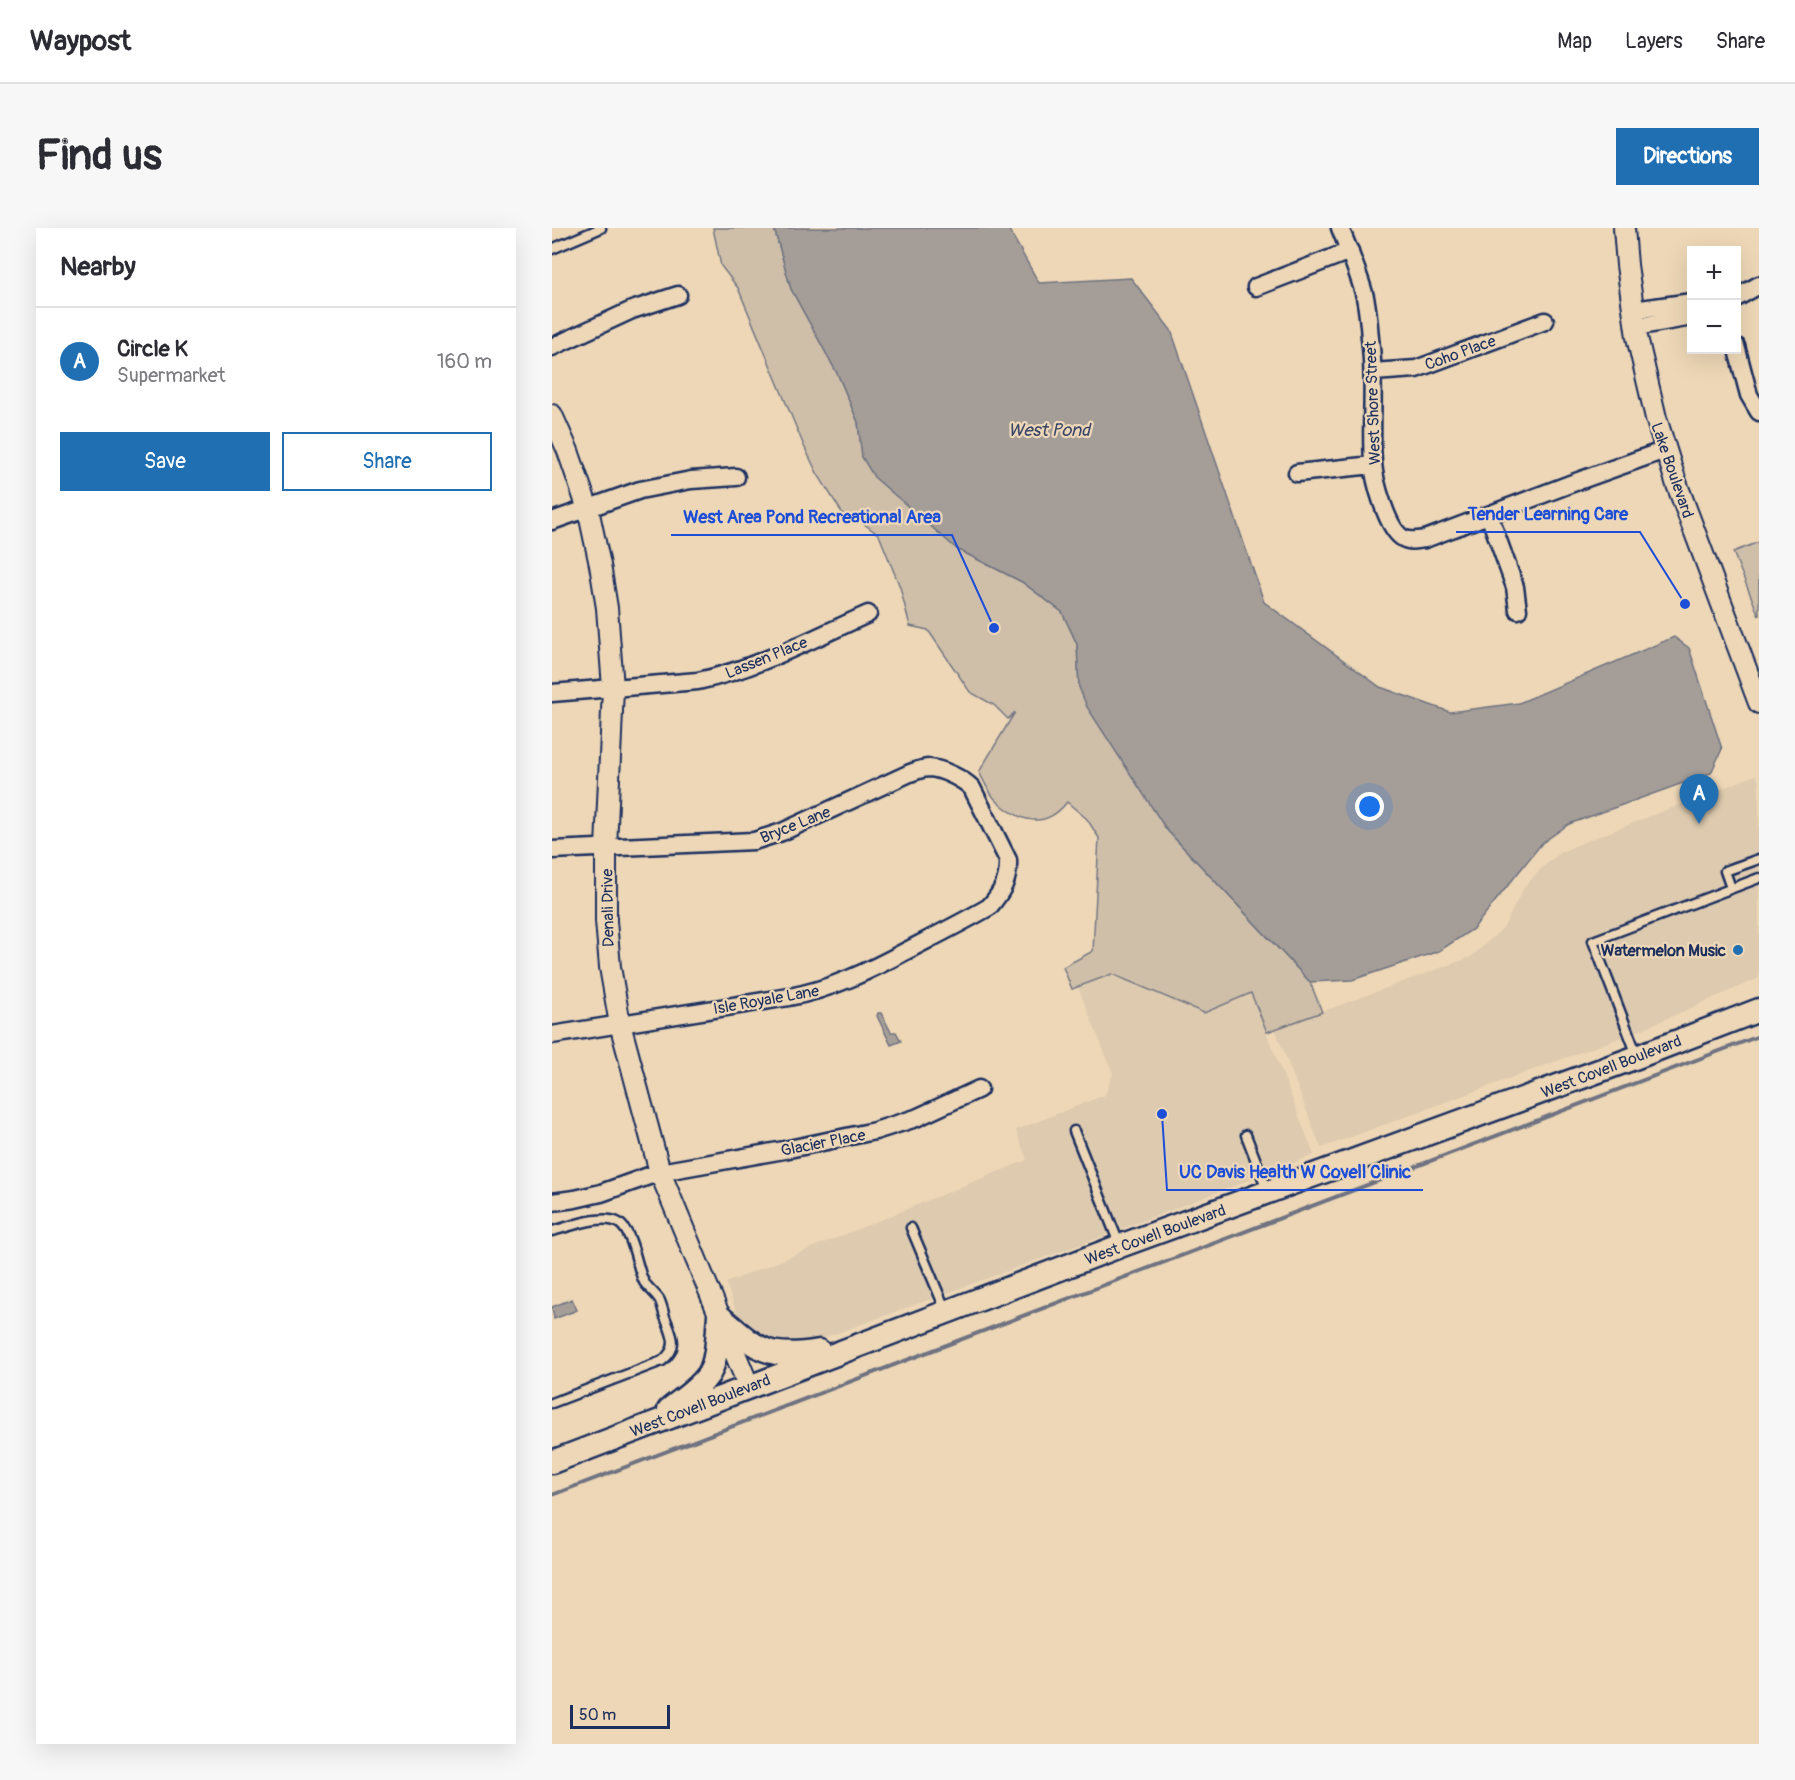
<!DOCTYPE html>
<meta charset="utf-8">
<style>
:root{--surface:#fff;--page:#f7f7f7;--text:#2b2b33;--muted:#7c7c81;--line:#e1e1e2;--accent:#1f6fb2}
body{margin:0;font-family:Pangolin,sans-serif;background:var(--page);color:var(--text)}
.controls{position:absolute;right:18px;top:18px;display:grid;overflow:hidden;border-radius:0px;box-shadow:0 6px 24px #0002}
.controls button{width:54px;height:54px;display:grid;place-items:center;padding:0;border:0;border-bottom:2px solid var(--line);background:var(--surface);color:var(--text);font:30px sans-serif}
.scale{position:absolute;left:18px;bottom:15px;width:100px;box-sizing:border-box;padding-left:6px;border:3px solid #1b2f5e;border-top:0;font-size:16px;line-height:21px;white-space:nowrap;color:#1b2f5e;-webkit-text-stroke:4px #edd7b6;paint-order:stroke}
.you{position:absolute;left:818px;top:579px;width:21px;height:21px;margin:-15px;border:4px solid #fff;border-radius:50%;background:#1a73e8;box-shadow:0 0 0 9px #1a73e833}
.badge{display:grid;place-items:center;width:39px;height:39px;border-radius:50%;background:var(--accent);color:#fff;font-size:20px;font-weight:700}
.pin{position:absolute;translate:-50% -50px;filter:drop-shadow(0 2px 3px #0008)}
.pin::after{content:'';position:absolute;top:32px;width:21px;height:18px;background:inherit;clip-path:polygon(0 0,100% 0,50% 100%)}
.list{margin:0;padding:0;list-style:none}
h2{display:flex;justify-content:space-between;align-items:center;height:78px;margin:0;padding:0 24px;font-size:26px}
h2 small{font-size:20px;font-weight:400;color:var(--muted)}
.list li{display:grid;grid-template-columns:39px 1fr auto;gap:18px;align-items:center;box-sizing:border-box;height:108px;padding:0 24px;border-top:2px solid var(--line)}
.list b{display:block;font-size:22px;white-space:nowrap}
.list p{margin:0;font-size:20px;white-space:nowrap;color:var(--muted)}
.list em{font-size:20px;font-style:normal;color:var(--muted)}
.actions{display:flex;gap:12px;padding:18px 24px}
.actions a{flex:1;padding:14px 0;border:2px solid var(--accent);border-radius:0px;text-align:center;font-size:21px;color:var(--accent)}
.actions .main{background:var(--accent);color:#fff}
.map{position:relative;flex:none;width:1207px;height:1516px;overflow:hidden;border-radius:0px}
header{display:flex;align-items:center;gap:36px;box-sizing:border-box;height:84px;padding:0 30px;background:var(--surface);border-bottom:2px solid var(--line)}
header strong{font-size:28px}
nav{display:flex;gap:33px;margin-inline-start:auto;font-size:21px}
.intro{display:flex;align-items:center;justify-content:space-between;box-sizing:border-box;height:144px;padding:0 36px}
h1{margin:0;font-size:42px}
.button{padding:15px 27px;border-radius:0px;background:var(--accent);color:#fff;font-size:21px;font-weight:700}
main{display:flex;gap:36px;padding:0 36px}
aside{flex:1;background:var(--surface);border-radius:0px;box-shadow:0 6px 24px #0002}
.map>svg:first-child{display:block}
.built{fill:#ddcaaf}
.green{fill:#cfbfa9;stroke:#757784;stroke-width:1.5}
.water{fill:#a59e98;stroke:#6e7281;stroke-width:1.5}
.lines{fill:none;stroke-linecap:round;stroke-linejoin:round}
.stream{stroke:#6e7281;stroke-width:4}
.service-casing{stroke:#1b2f5e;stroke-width:13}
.minor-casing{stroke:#1b2f5e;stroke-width:21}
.tertiary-casing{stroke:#1b2f5e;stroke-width:24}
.secondary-casing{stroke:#1b2f5e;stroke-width:27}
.service{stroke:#edd7b6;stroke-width:8}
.minor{stroke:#edd7b6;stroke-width:16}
.tertiary{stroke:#edd7b6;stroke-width:20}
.secondary{stroke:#edd7b6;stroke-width:22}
.poi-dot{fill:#1f6fb2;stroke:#edd7b6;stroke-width:2}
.labels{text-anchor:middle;stroke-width:4.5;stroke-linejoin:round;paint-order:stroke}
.street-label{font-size:16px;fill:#1b2f5e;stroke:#edd7b6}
.poi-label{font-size:16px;font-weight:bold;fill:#1b2f5e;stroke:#edd7b6;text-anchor:end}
.water-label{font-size:18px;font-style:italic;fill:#37456a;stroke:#edd7b6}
.leader{fill:none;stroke:#1d4ed8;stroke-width:2}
.callout-dot{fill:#1d4ed8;stroke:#edd7b6;stroke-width:2}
.callout-label{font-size:18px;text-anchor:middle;font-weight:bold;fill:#1d4ed8;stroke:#edd7b6;stroke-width:4.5;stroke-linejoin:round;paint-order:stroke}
</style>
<header>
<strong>Waypost</strong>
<nav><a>Map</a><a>Layers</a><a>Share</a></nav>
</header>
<div class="intro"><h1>Find us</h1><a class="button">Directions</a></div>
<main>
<aside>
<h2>Nearby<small></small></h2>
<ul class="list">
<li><span class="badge">A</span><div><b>Circle K</b><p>Supermarket</p></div><em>160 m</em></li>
</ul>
<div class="actions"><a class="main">Save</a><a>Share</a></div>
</aside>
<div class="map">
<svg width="1207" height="1516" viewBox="0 0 1207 1516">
<rect width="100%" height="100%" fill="#edd7b6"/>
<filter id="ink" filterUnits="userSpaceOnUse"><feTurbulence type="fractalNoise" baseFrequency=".0167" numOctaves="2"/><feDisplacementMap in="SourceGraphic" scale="12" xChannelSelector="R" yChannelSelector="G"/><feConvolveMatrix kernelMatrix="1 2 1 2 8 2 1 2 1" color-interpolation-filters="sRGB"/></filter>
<g filter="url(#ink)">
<!-- built -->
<path class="built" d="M1204 547 1207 555V750L1086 803 769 920 723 801 919 729 952 699 972 659 991 639 1008 625 1027 616Z
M560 746 652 785 699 765 762 927 551 1008 258 1115 214 1116 187 1091 174 1055 475 932 464 902 553 867 561 845 526 759Z"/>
<!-- green -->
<path class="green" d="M161 0H222L239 61 286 147 306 194 310 229 405 321 470 354 510 384 525 416 527 459 614 601 758 754 770 784 715 804 699 765 652 785 560 746 520 761 511 739 541 723 547 610 535 591 515 574C493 602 468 594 445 573 437 566 432 553 427 544L463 484 456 491 442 477 418 464 376 402 358 398 348 359 327 307 308 293 294 291 265 245 252 218 186 60 169 38Z
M1207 314V388L1181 324Z"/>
<!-- water -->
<path class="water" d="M222 0H456L487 55 579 50 619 102 712 374 828 459 898 484 967 475 1122 409 1137 420 1170 521 1159 545 1017 596 990 615 921 701 887 723 800 752 758 754 614 601 535 479 527 459 525 416 510 384 470 354 405 321 322 249 310 229 306 194 286 147 239 61Z
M326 785H329L339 804H344L349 813 339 817 325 788Z
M20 1071 25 1082 2 1091 0 1079Z"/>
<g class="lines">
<!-- stream -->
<path class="stream" d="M0 1267 1207 808"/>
<!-- service casing -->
<g class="service-casing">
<path id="service" d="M0 21 49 0
M1179 660 1173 643 1207 631
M1085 827 1041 713 1207 650
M522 903 568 1018
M694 907 716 964
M359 1000 394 1083
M0 1003C17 999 51 985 67 995 82 1006 84 1038 92 1054 96 1060 103 1065 107 1071 110 1076 111 1083 113 1089 120 1107 128 1119 110 1133L0 1175"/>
</g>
<!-- minor casing -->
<g class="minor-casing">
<path id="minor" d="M788 0C797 22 807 46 813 69 816 83 817 97 818 110 824 152 818 193 821 234 822 252 835 301 851 310 858 314 866 312 873 311L1018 256 1113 222
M704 59 798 23
M1184 70 1207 57
M1081 82 1140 74
M1083 99 1140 89
M1184 118 1197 167 1207 184
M0 119 80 82 126 67
M821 144 864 141 993 93
M745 245 821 237
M937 287 963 359 966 382
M0 293 88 262 139 252 184 249
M0 465 146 453C204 441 262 410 316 386
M0 622 202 613 230 604 358 545C364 543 371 540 377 540 391 541 411 551 420 560L456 632C457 652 450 664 437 679 411 694 383 708 356 722 317 743 280 761 237 769L0 807
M0 974 23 971 49 965 108 944 232 922 323 903 364 890 427 861"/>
</g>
<!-- tertiary casing -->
<g class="tertiary-casing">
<path id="tertiary" d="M1072 0 1075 37 1085 109 1104 190 1124 254 1207 475
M0 187 16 223 36 281 48 337 55 380 61 460 54 620V693L58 739 68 796 108 944 197 1159"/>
</g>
<!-- secondary casing -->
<g class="secondary-casing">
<path id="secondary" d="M167 1088C206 1121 214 1132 267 1123
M117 1182C130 1171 147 1161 157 1146 166 1130 165 1106 167 1088
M0 1234 568 1018 1085 829 1207 782"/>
</g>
<!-- service -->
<use href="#service" class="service"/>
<!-- minor -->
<use href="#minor" class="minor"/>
<!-- tertiary -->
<use href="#tertiary" class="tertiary"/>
<!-- secondary -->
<use href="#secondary" class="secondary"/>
</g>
</g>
<!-- markers -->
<circle class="poi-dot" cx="1186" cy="722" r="6"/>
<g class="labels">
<!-- street labels -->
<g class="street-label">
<text transform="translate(908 124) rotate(-20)" y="6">Coho Place</text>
<text transform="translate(820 175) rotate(-92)" y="6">West Shore Street</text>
<text transform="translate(1121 242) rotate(71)" y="6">Lake Boulevard</text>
<text transform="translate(214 429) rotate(-22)" y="6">Lassen Place</text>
<text transform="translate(243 596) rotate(-22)" y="6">Bryce Lane</text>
<text transform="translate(55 680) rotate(-91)" y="6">Denali Drive</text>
<text transform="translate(214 771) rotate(-10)" y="6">Isle Royale Lane</text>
<text transform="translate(1059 838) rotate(-21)" y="6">West Covell Boulevard</text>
<text transform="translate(271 914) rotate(-11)" y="6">Glacier Place</text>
<text transform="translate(603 1006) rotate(-20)" y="6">West Covell Boulevard</text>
<text transform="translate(148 1177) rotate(-21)" y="6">West Covell Boulevard</text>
</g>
<!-- poi labels -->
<g class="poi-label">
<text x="1174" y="728">Watermelon Music</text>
</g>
<!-- water labels -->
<g class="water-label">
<text x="497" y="208">West Pond</text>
</g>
</g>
<!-- callouts -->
<path class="leader" d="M1133 376L1088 304H904M442 400L400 307H119M610 886L615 962H871"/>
<g class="callout-dot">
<circle cx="1133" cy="376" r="6"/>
<circle cx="442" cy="400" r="6"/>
<circle cx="610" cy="886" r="6"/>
</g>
<g class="callout-label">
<text x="996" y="292">Tender Learning Care</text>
<text x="260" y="295">West Area Pond Recreational Area</text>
<text x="743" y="950">UC Davis Health W Covell Clinic</text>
</g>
</svg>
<div class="controls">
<button>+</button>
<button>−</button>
</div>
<div class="scale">50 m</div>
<div class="you"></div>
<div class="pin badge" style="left:1147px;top:596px">A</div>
</div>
</main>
